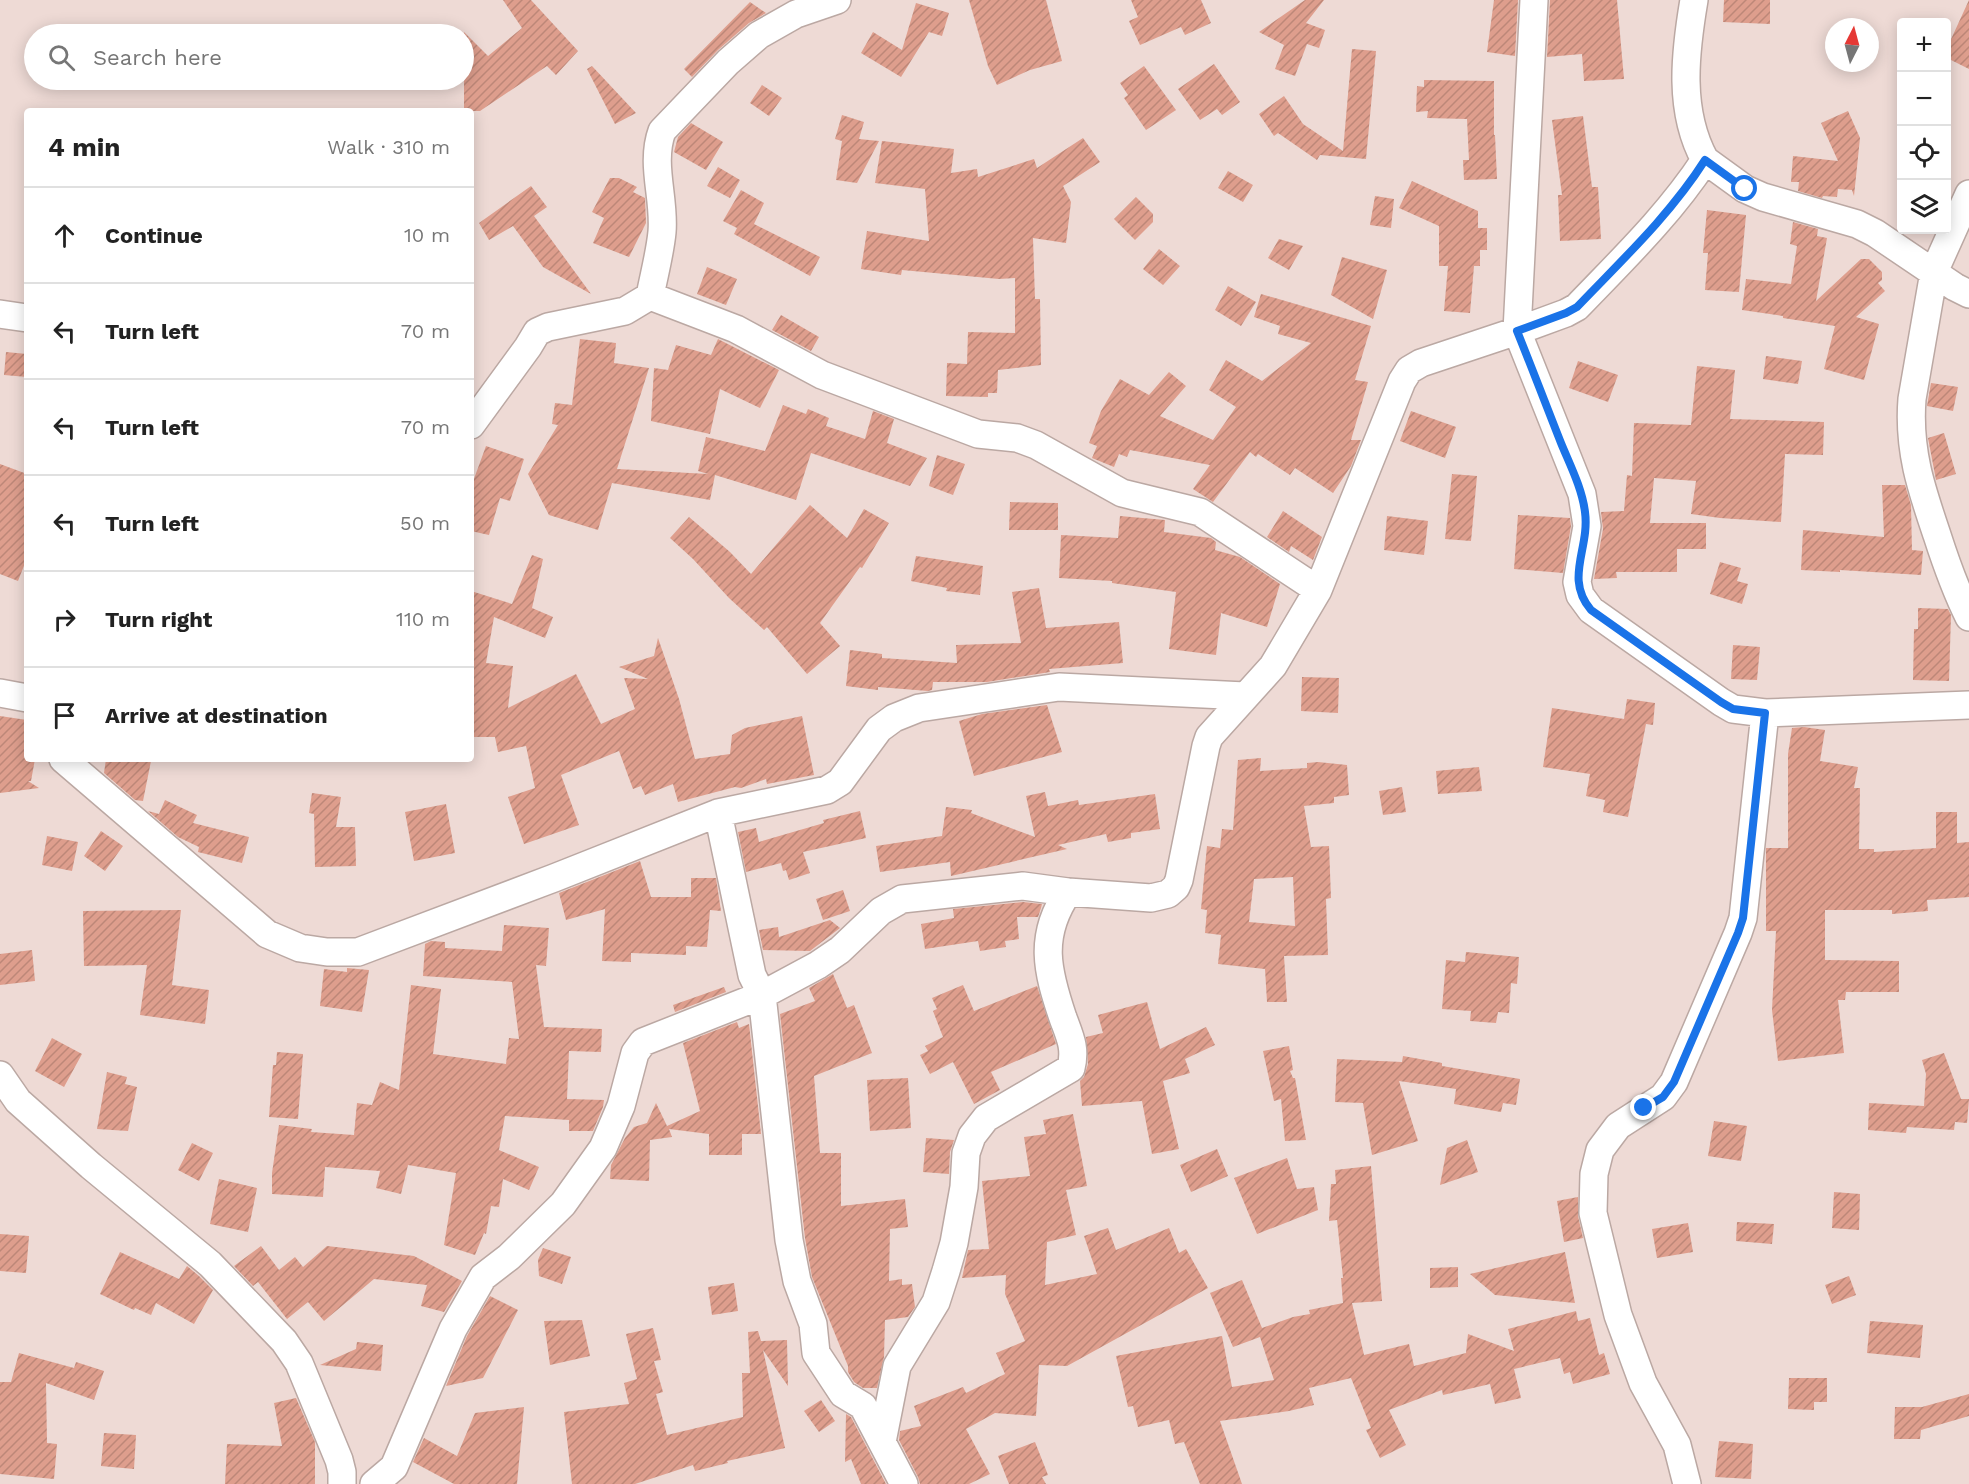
<!DOCTYPE html>
<meta charset="utf-8">
<style>
:root{--surface:#fff;--page:#f2f2f2;--text:#222;--muted:#767676;--line:#e0e0e0}
body{margin:0;font-family:"Work Sans",sans-serif;background:var(--page);color:var(--text)}
.controls{position:absolute;right:18px;top:18px;display:grid;overflow:hidden;border-radius:6px;box-shadow:0 3px 15px #0003}
.controls button{width:54px;height:54px;display:grid;place-items:center;padding:0;border:0;border-bottom:2px solid var(--line);background:var(--surface);color:var(--text);font:30px sans-serif}
.compass{position:absolute;left:1825px;top:18px;width:54px;height:54px;border-radius:50%;background:var(--surface);box-shadow:0 3px 15px #0003;rotate:6deg}
.stop{position:absolute;width:18px;height:18px;margin:-14px;border:4px solid #1a73e8;border-radius:50%;background:#fff}
.stop.end{background:#1a73e8;border-color:#fff;box-shadow:0 2px 6px #0008}
.list{margin:0;padding:0;list-style:none}
h2{display:flex;justify-content:space-between;align-items:center;height:78px;margin:0;padding:0 24px;font-size:26px}
h2 small{font-size:20px;font-weight:400;color:var(--muted)}
.list li{display:grid;grid-template-columns:39px 1fr auto;gap:18px;align-items:center;box-sizing:border-box;height:96px;padding:0 24px;border-top:2px solid var(--line)}
.list b{display:block;font-size:22px;white-space:nowrap}
.list em{font-size:20px;font-style:normal;color:var(--muted)}
.icon{flex:none;width:33px;height:33px;fill:none;stroke:currentColor;stroke-width:2;stroke-linecap:round;stroke-linejoin:round}
.map{position:relative;flex:none;width:1969px;height:1484px;overflow:hidden}
.search{position:absolute;background:var(--surface);box-shadow:0 3px 15px #0003;left:24px;top:24px;width:450px;height:66px;display:flex;align-items:center;gap:15px;box-sizing:border-box;padding:0 21px;border-radius:33px;color:var(--muted);font-size:22px}
.panel{position:absolute;background:var(--surface);box-shadow:0 3px 15px #0003;left:24px;top:108px;width:450px;height:654px;border-radius:6px}
.map>svg:first-child{display:block}
.building{fill:url(#building-hatch);fill-rule:evenodd}
.lines{fill:none;stroke-linecap:round;stroke-linejoin:round}
.street-casing{stroke:#bba8a3;stroke-width:30}
.street{stroke:#fff;stroke-width:27}
.route{stroke:#1a73e8;stroke-width:8}
</style>
<div class="map">
<svg width="1969" height="1484" viewBox="0 0 1969 1484">
<defs>
<pattern id="building-hatch" width="6" height="6" patternUnits="userSpaceOnUse" patternTransform="scale(1.5)"><rect width="6" height="6" fill="#de9e8d"/><path d="M-1 1l2-2M0 6l6-6M5 7l2-2" fill="none" stroke="#bd8778"/></pattern>
</defs>
<rect width="100%" height="100%" fill="#eedad5"/>
<!-- building -->
<path class="building" d="M503 0H531L578 51 556 75 547 66 480 111H464V32L488 56 522 28Z
M969 0H1046L1062 61 1030 70 997 85 988 66Z
M1131 0H1201L1211 23 1185 35 1181 27 1140 45 1129 21 1138 17Z
M1305 0H1324L1306 23 1325 30 1319 48 1307 44 1295 76 1275 69 1284 45 1259 32Z
M1494 0H1518L1515 56 1487 52Z
M1550 0H1617L1624 79 1584 81 1582 54 1547 57Z
M1724 0H1770V24L1723 22Z
M1969 0V69L1947 58V48Z
M750 2 766 13 749 23 718 50 692 77 684 69Z
M916 3 949 13 942 36 929 32 901 77 861 53 873 32 902 50Z
M1352 49 1376 51 1366 159 1320 155 1317 160 1278 133 1274 136 1259 114 1284 96 1303 124 1343 151Z
M1214 64 1240 102 1222 115 1217 109 1200 120 1178 89Z
M592 66 636 113 615 124 587 69Z
M1144 66 1176 110 1146 130 1124 98 1128 95 1120 83Z
M1424 80 1494 81V135H1495L1497 179 1464 180 1463 160H1469L1467 119 1427 118 1428 111 1416 112 1417 86 1424 87Z
M762 85 782 98 769 116 750 103Z
M1848 111 1860 138 1854 196 1852 190 1838 189 1837 197 1823 196 1822 198 1798 191 1799 182H1791L1793 156 1838 161 1821 123Z
M842 115 864 122 859 139 879 141 857 183 836 180 842 141 835 139Z
M1583 116 1592 187H1598L1601 239 1560 241 1558 195H1562L1552 120Z
M691 123 723 142 706 170 674 152 678 137Z
M1083 138 1100 162 1063 186 1071 202 1066 243 1033 238 1035 299H1040L1041 365 998 370 997 393H988V397L946 396 947 363 967 364 968 332 1015 333V278L999 279 902 270 901 275 861 269 867 231 929 241 925 189 875 183 882 141 954 149 951 173 977 169 978 177 1034 159 1037 168Z
M718 167 740 180 730 198 707 186Z
M1228 171 1253 185 1243 202 1218 188Z
M610 178H619L637 187 633 192 645 198 646 223 629 257 593 243 604 218 592 212Z
M1412 181 1478 211V228H1487V250H1480V266H1474L1470 313 1444 311 1448 266H1439V226L1399 208Z
M531 186 547 207 534 216 591 294 543 267 513 226 489 240 479 223Z
M741 190 764 203 754 224 820 257 810 276 734 234 737 228 723 221Z
M1375 196 1394 199 1391 228 1370 225Z
M1136 197 1153 214V222L1135 240 1114 219Z
M1707 210 1746 215 1739 292 1705 290 1708 253H1703Z
M1793 222 1818 229 1817 236 1827 238 1816 301 1861 259H1869L1882 272V280L1878 283 1885 291 1856 317 1879 324 1864 380 1824 369 1835 326 1783 318V316L1742 310 1746 279 1791 284 1797 246 1790 244Z
M1279 239 1303 246 1289 270 1268 258Z
M1159 249 1180 266 1163 285 1143 269Z
M1342 257 1387 270 1373 319 1331 295Z
M707 267 737 279 726 305 697 294Z
M1228 286 1256 302 1241 326 1215 310Z
M1261 294 1371 326 1355 380 1368 382 1351 440H1361L1351 466 1333 493 1295 468 1290 475 1258 454 1256 457 1250 452 1213 502 1193 489 1210 465 1130 450 1127 457 1119 454 1114 467 1092 458 1097 446 1089 443 1101 411 1120 379 1149 395 1169 372 1186 386 1160 416 1213 440 1236 407 1209 390 1226 360 1262 381 1311 343 1278 334 1280 326 1254 317Z
M781 315 819 337 811 351 772 330Z
M580 339 616 343 614 363 649 368 617 469 708 474 698 471 706 437 765 451 783 405 806 414 808 409 829 418 826 426 865 439 873 411 894 419 887 443 927 458 910 486 811 453 796 500 715 475 710 500 612 483 598 530 549 515 528 474 558 425 552 424 555 403 572 405Z
M718 339 779 370 760 408 720 389 710 434 651 421 654 368 668 370 676 345 711 355Z
M6 352 27 354V377L4 375Z
M1766 356 1802 361 1798 384 1763 379Z
M1578 361 1618 375 1608 402 1569 388Z
M1697 366 1735 370 1730 419 1824 422 1823 455 1785 454 1781 522 1720 518 1691 514 1696 481 1654 478 1650 523H1706V549H1677V572H1616L1617 578 1594 579 1603 529 1601 512 1624 511 1627 475 1632 476 1634 423 1691 425Z
M1931 383 1958 387 1953 411 1927 406Z
M1411 411 1456 427 1445 458 1400 441Z
M1944 433 1956 474 1936 480 1928 438Z
M486 446 524 459 510 501 500 498 489 535 471 531V487Z
M937 455 965 464 953 495 929 486Z
M0 464 27 474V558L18 581 0 574Z
M1452 474 1477 476 1471 541 1445 539Z
M1882 485H1905L1911 505 1912 550 1923 551 1921 575 1840 570V572L1801 570 1803 530 1884 537Z
M1010 502 1058 503V530H1009Z
M810 505 847 538 864 509 889 523 862 568 860 567 820 623 840 646 807 674 767 627 764 630 729 598 693 559 670 538 689 517 730 552 751 574Z
M1283 511 1322 537 1313 560 1291 546 1289 552 1267 537Z
M1518 515 1570 518 1571 526 1563 573 1514 569Z
M1120 516 1165 520 1164 532 1211 538 1216 542 1215 550 1240 557 1280 584 1267 627 1221 613 1216 655 1169 649 1176 592 1112 583V581L1059 578 1061 535 1118 538Z
M1387 516 1428 521 1424 555 1384 550Z
M532 555 543 559 532 608 553 617 545 638 494 617 486 663 513 666 508 708 576 674 601 724 635 709 624 678 648 679 619 667 654 656 658 638 679 699 695 759 730 754 732 735 745 728 802 716 814 775 767 784 766 779 741 788 735 787 678 802 673 784 645 795 641 786 633 789 619 751 561 775 579 825 524 844 508 797 535 788 526 746 498 752 495 737H471V591L512 604Z
M916 556 983 566 980 595 946 591 947 588 911 581Z
M1720 562 1741 568 1737 581 1748 584 1742 604 1710 594Z
M1039 588 1046 628 1119 622 1123 663 1049 669 1050 672 987 682H933L932 690 928 691 878 687V690L846 686 850 650 882 654V658L957 663 956 645 1021 643 1012 592Z
M1918 608 1948 609 1951 615 1949 681 1913 680 1914 629H1918Z
M1733 645 1760 647 1757 680 1731 679Z
M1302 677 1339 678 1338 713 1301 711Z
M1627 699 1655 703 1653 725 1646 724 1628 817 1603 812 1605 800 1586 796 1590 774 1543 767 1552 708 1624 719Z
M1047 705 1062 752 974 776 959 721 982 714Z
M0 716 27 720V759H35L31 781H28L39 788 0 793Z
M1804 727 1825 730 1820 761 1858 767 1854 788H1860L1859 849H1874V852L1936 848V812H1957V843L1969 842V897L1927 900 1928 911 1892 914V910H1825V960L1899 961V992H1846L1845 1000H1838L1844 1053 1778 1061 1772 1010 1776 931H1766V848H1788V754L1792 728Z
M1261 758 1260 771 1307 768V763L1318 762 1347 765 1349 795 1334 797V803L1304 806 1311 847 1329 846 1331 898 1326 899 1328 955 1284 956 1287 1002H1267L1265 969 1218 964 1221 935 1205 933 1207 910 1201 909 1207 846 1220 848 1222 829 1233 830 1238 760ZM1293 877 1295 926 1249 922 1254 879Z
M106 759H139L151 761 143 801 135 800 104 773Z
M1479 767 1482 791 1438 794 1436 771Z
M1402 787 1406 812 1383 815 1379 791Z
M1045 792 1048 806 1078 800 1079 805 1155 794 1160 829 1131 833V838L1108 842 1106 834 1058 845 1067 849 951 876 950 862 880 872 876 846 942 836 946 807 972 810 971 813 1035 837 1026 796Z
M312 793 341 797 336 827H355L356 866 315 867 314 814 309 813Z
M165 800 197 815 193 823 249 837 242 863 198 852 199 847 178 837 148 811 159 814Z
M446 804 455 853 414 861 405 812Z
M860 811 866 838 803 852 810 873 789 880 786 870 783 871 781 863 746 872 738 832 756 828 759 842 824 823 823 820Z
M101 831 123 846 105 871 84 856Z
M47 836 78 842 72 871 42 865Z
M640 861 651 897H691V878H716L721 911 710 910 707 947 686 946V955L631 953V962L602 961 605 909 566 920 559 893Z
M843 890 850 911 823 920 816 899Z
M1023 902 1042 904 1041 908 1038 917H1017L1019 939 1005 941 1006 947 980 951 978 941 925 949 921 924 954 918 953 909Z
M181 910 172 985 209 990 205 1024 140 1015 147 965 84 966 83 911Z
M830 920 840 928 810 951 763 950 759 930 778 927 779 937Z
M504 925 549 928 546 966 536 965 544 1027 602 1029 601 1052 569 1051 567 1099 604 1100 603 1107 593 1131H569V1120L505 1116 499 1150 539 1167 529 1190 503 1179 499 1207 491 1206 486 1234 484 1233 475 1255 444 1245 456 1173 408 1165 401 1194 376 1188 380 1171 325 1167 323 1197 272 1194V1173L279 1125 312 1129 311 1132 354 1135 357 1103 372 1105 380 1082 399 1090 411 985 441 989 433 1054 506 1064 509 1038 519 1039 512 982 423 976 425 944 431 941 445 942V948L502 951Z
M32 950 35 981 0 985V954Z
M1466 952 1519 957 1517 984 1511 983 1509 1013 1498 1012 1496 1023 1470 1021 1471 1011 1442 1009 1446 960 1465 962Z
M347 968 369 970 362 1012 320 1006 324 969 347 972Z
M833 974 847 1008 854 1005 872 1053 814 1076 820 1153H841V1206L905 1199 908 1227 890 1229 889 1281 902 1279V1285L912 1284 915 1307 908 1317 885 1320 884 1357 877 1388H863L854 1382 848 1372V1366L812 1277 805 1238 780 1014 815 1001 809 988Z
M963 985 974 1011 1037 986 1056 1044 991 1072 1000 1090 974 1104 953 1062 930 1074 920 1055 928 1051 925 1046 943 1037 933 1011 937 1009 932 998Z
M724 987 726 992 675 1012 673 1005Z
M1147 1002 1160 1049 1206 1027 1215 1045 1185 1059 1190 1073 1163 1081 1179 1149 1152 1154 1142 1101 1082 1106 1080 1081 1084 1077 1088 1064 1086 1037 1103 1033 1098 1015Z
M737 1022 739 1028 749 1024 761 1134H742V1155H709V1134L669 1129 672 1137 650 1140 649 1181 610 1179 611 1165 625 1138 634 1127 647 1123 656 1103 667 1126 700 1111 683 1043Z
M52 1038 82 1054 64 1087 35 1071Z
M1289 1046 1293 1070 1290 1071 1293 1078H1295L1306 1140 1285 1141 1281 1099 1274 1101 1263 1051Z
M277 1052 303 1054 298 1119 269 1117 273 1065H276Z
M1944 1053 1961 1099H1969L1967 1123 1955 1122 1954 1130 1907 1127 1906 1133 1868 1130 1869 1103 1924 1106 1926 1074 1922 1060Z
M1403 1056 1442 1063V1066L1520 1079 1516 1105 1503 1103 1501 1112 1454 1104 1456 1089 1399 1081 1418 1141 1372 1155 1363 1103 1335 1102 1337 1059 1402 1062Z
M107 1072 127 1077 125 1084 137 1087 128 1131 97 1129Z
M908 1078 911 1128 870 1131 867 1080Z
M1073 1114 1087 1186 1066 1190 1076 1235 1047 1242 1045 1285 1097 1274 1084 1236 1108 1228 1116 1250 1169 1228 1179 1253 1186 1249 1208 1288 1067 1366 1039 1365 1036 1416 995 1413 966 1429 990 1474 969 1484H920L918 1477 899 1440 900 1431 921 1426 914 1406 963 1387 966 1393 1005 1374 996 1353 1025 1341 1005 1294 1006 1275 962 1278 968 1250 989 1249 982 1181 1030 1176 1024 1137 1046 1134 1043 1120Z
M1714 1121 1747 1126 1741 1161 1708 1156Z
M926 1138 954 1140 950 1152 949 1174 923 1172Z
M1467 1140 1478 1172 1440 1185 1447 1148Z
M192 1143 213 1153 199 1181 178 1170Z
M1217 1149 1228 1176 1191 1192 1180 1165Z
M1287 1158 1297 1189 1314 1187 1318 1210 1257 1234 1234 1178Z
M1371 1166 1382 1301 1352 1303 1364 1355 1409 1344 1414 1366 1466 1353 1468 1334 1514 1351 1508 1329 1576 1311 1578 1321 1590 1318 1599 1355 1604 1353 1610 1374 1573 1384 1570 1372 1564 1374 1560 1358 1514 1369 1521 1398 1495 1404 1490 1384 1443 1395 1442 1390 1389 1410 1406 1445 1380 1458 1366 1430 1371 1428 1351 1378 1309 1388 1314 1405 1289 1411 1220 1421 1242 1484H1200L1184 1442 1175 1444 1169 1420 1138 1427 1133 1406 1128 1407 1116 1356 1222 1336 1232 1387 1274 1380 1260 1337 1233 1347 1210 1293 1242 1280 1262 1328 1293 1317 1310 1314 1309 1310 1343 1303 1341 1278H1343L1337 1220 1329 1221 1331 1184H1336L1335 1170Z
M219 1179 257 1188 248 1232 210 1224Z
M1834 1192 1860 1194 1859 1230 1832 1228Z
M1578 1197V1216L1583 1238 1564 1242 1557 1201Z
M1737 1222 1774 1224 1772 1244 1736 1241Z
M1688 1223 1693 1252 1657 1258 1652 1229Z
M0 1234 29 1236 26 1273 0 1271Z
M261 1246 279 1270 295 1257 303 1267 327 1246 414 1256 462 1281 444 1312 421 1306 427 1285 374 1279 324 1321 308 1302 287 1319 258 1282 253 1286 234 1266Z
M543 1248 571 1257 562 1284 539 1276 538 1260Z
M120 1252 179 1279 187 1266 199 1276 213 1290 194 1324 156 1303 151 1315 135 1308 134 1310 100 1294Z
M1565 1252 1575 1303 1495 1295 1470 1274Z
M1458 1267V1287L1430 1288V1268Z
M1849 1276 1856 1295 1832 1304 1825 1285Z
M734 1283 738 1311 712 1315 708 1287Z
M490 1296 518 1310 483 1378 446 1386 467 1336Z
M582 1320 590 1356 550 1365 544 1321Z
M1870 1321 1923 1325 1920 1358 1867 1353Z
M653 1328 661 1360 654 1361 663 1392 656 1394 667 1435 743 1417 742 1373H750L748 1332 758 1331 761 1341 787 1340 788 1386 763 1350 785 1448 727 1461 728 1463 695 1471 693 1465 635 1484H572L564 1412 629 1404 624 1383 637 1379 626 1334Z
M357 1342 383 1345 381 1371 320 1365 356 1349Z
M19 1353 74 1368 76 1362 104 1371 94 1400 46 1383 47 1443 57 1444 54 1479 0 1474V1382H11Z
M1789 1378H1827V1402H1814V1410L1788 1409Z
M1969 1394V1416L1921 1430 1920 1439H1894L1895 1407H1922Z
M296 1398 315 1442V1484H225L227 1444 282 1446 274 1403Z
M821 1400 835 1421 819 1432 804 1411Z
M524 1407 517 1484H454L413 1462 424 1438 457 1456 475 1413Z
M846 1414 851 1417 886 1484H861L851 1459 845 1462Z
M104 1433 136 1435 134 1469 101 1466Z
M1719 1441 1753 1444 1751 1479 1715 1477Z
M1035 1442 1048 1475 1042 1477 1046 1484H1009L998 1456Z"/>
<g class="lines">
<!-- street casing -->
<g class="street-casing">
<path id="street" d="M1694 0C1685 53 1678 111 1705 160 1669 215 1622 260 1577 307L1566 313 1517 331 1582 494 1587 526 1577 582 1580 595 1591 610 1721 702 1733 709 1765 713 1969 705
M1705 160 1745 189 1763 197 1857 224 1875 233 1955 287 1969 294
M1969 194 1934 272 1912 399C1908 450 1921 488 1937 535 1946 563 1956 591 1969 617
M650 296 736 329 822 375 978 434 1017 438 1036 445 1122 493 1200 512 1318 590
M0 314 27 318
M471 425 528 347 537 332 548 327 625 311 650 296C654 275 660 253 662 232 665 198 650 164 662 131L728 62 759 35 796 14 837 0
M0 693 27 698
M63 759 267 934 300 948 327 952H358L554 878 718 813 827 790 840 782 879 729 894 718 919 708 1059 687 1245 696
M718 813 752 975 762 995 789 1240 797 1281 813 1324 816 1353 843 1394 863 1406 904 1484
M0 1075 18 1101 91 1166 210 1264 284 1341 299 1363 339 1460 342 1472V1484
M882 1442 897 1366 936 1302 946 1271 954 1243 964 1187 966 1153 972 1136 986 1118 1071 1068C1076 1048 1070 1037 1063 1018 1047 971 1038 936 1068 892
M374 1484 394 1467 453 1329 483 1277 509 1257 563 1204 603 1148 621 1106 635 1053 643 1042 762 995 818 965 840 950 881 911 902 899 1023 886 1068 892 1151 898 1168 894 1176 887 1179 880 1206 746 1209 737 1273 666 1318 590 1402 381 1409 370 1421 363 1517 331 1534 0
M1687 1484 1677 1445 1643 1383 1618 1315 1593 1213 1594 1174 1600 1150 1618 1126 1663 1097 1674 1082 1738 933 1743 918 1765 713"/>
</g>
<!-- street -->
<use href="#street" class="street"/>
</g>
<g class="lines">
<!-- route -->
<path class="route" d="M1644 1108 1663 1097 1674 1082 1738 933 1743 918 1765 713 1733 709 1721 702 1591 610C1564 578 1590 549 1585 512 1582 488 1570 465 1561 443 1546 405 1532 368 1517 331L1566 313 1577 307C1622 260 1670 215 1705 160L1745 189"/>
</g>
</svg>
<div class="controls">
<button>+</button>
<button>−</button>
<button><svg class="icon" aria-label="locate" viewBox="0 0 24 24"><circle cx="12" cy="12" r="6"/><path d="M12 2v4M12 18v4M2 12h4M18 12h4"/></svg></button>
<button><svg class="icon" aria-label="layers" viewBox="0 0 24 24"><path d="M12 4l9 5-9 5-9-5zM3 14l9 5 9-5"/></svg></button>
</div>
<svg class="compass" viewBox="-18 -18 36 36"><path d="M0-13l5 13h-10z" fill="#e53935"/><path d="M0 13l5-13h-10z" fill="#767676"/></svg>
<div class="stop" style="left:1745px;top:189px"></div>
<div class="stop end" style="left:1644px;top:1108px"></div>
<div class="search"><svg class="icon" aria-label="search" viewBox="0 0 24 24"><circle cx="10" cy="10" r="6"/><path d="M15 15l6 6"/></svg>Search here</div>
<section class="panel">
<h2>4 min<small>Walk · 310 m</small></h2>
<ul class="list">
<li><svg class="icon" aria-label="ahead" viewBox="0 0 24 24"><path d="M12 20V5M6 11l6-6 6 6"/></svg><div><b>Continue</b></div><em>10 m</em></li>
<li><svg class="icon" aria-label="left" viewBox="0 0 24 24"><path d="M17 20v-9H6M10 6l-5 5 5 5"/></svg><div><b>Turn left</b></div><em>70 m</em></li>
<li><svg class="icon" aria-label="left" viewBox="0 0 24 24"><path d="M17 20v-9H6M10 6l-5 5 5 5"/></svg><div><b>Turn left</b></div><em>70 m</em></li>
<li><svg class="icon" aria-label="left" viewBox="0 0 24 24"><path d="M17 20v-9H6M10 6l-5 5 5 5"/></svg><div><b>Turn left</b></div><em>50 m</em></li>
<li><svg class="icon" aria-label="right" viewBox="0 0 24 24"><path d="M7 20v-9h11M14 6l5 5-5 5"/></svg><div><b>Turn right</b></div><em>110 m</em></li>
<li><svg class="icon" aria-label="arrive" viewBox="0 0 24 24"><path d="M6 21V4h12l-3 4 3 4H6"/></svg><div><b>Arrive at destination</b></div></li>
</ul>
</section>
</div>
